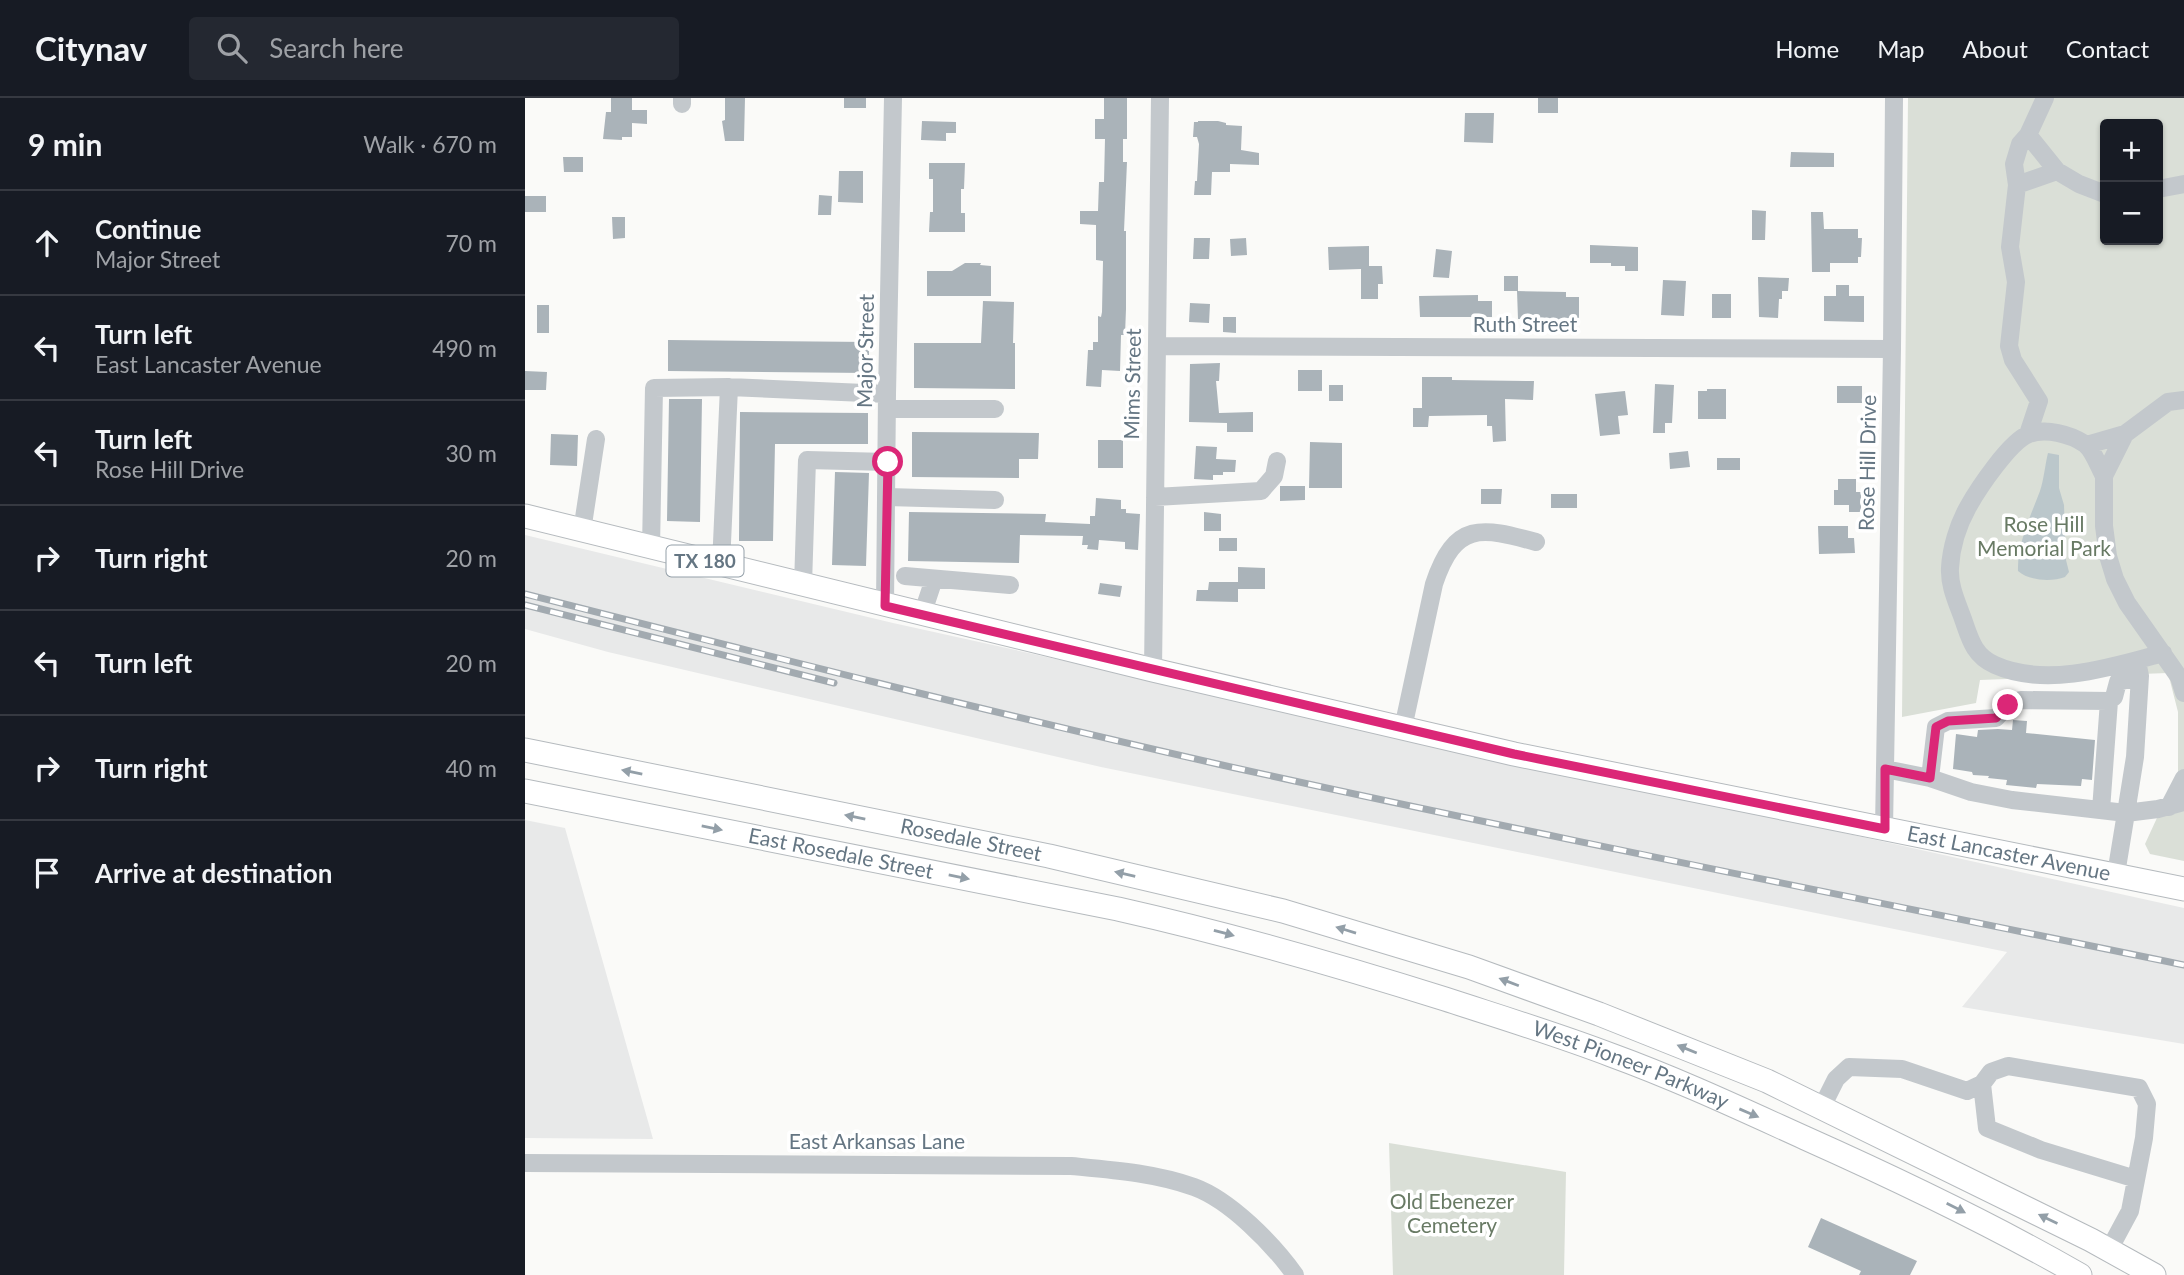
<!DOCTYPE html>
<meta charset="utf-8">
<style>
:root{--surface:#171b24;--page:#242831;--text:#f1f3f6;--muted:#9ea1a6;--line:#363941}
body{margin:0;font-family:Lato,sans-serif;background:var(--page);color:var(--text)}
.controls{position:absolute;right:21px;top:21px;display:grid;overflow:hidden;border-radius:7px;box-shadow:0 2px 5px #0004}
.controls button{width:63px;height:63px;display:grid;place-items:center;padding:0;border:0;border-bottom:2px solid var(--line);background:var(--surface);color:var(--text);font:35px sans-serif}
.stop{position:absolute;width:21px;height:21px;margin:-16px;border:5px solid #db2777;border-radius:50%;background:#fff}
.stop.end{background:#db2777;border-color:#fff;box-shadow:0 2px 7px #0008}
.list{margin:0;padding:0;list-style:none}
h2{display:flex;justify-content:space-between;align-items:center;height:91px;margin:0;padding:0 28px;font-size:30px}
h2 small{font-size:23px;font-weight:400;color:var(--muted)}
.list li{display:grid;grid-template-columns:46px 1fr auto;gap:21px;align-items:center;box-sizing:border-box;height:105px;padding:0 28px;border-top:2px solid var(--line)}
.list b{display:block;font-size:26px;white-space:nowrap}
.list p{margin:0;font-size:23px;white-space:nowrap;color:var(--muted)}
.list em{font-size:23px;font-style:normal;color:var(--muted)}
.icon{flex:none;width:38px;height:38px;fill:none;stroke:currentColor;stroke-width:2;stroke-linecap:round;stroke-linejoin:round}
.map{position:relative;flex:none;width:1659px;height:1177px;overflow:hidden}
header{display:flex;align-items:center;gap:42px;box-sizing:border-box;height:98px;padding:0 35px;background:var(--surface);border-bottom:2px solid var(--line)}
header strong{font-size:33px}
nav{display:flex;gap:38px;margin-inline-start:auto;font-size:24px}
.search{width:490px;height:63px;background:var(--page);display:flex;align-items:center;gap:18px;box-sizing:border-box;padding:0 24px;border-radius:7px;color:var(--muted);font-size:26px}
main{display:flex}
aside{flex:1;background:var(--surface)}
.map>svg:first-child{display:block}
.built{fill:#e8e9e9}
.green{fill:#dadfd7;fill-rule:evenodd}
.water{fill:#bbc7cb}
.building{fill:#aab3b9}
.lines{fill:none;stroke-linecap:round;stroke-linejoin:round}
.major-casing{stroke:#b5babe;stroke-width:25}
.minor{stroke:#c3c8cc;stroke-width:18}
.major{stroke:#fff;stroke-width:23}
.rail-casing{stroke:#a2aab0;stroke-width:7}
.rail{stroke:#fff;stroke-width:4.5;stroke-dasharray:13;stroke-linecap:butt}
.oneway{fill:#939fa8}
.route{stroke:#db2777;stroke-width:9}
.labels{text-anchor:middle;stroke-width:7;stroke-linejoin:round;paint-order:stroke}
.shield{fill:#fff;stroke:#939fa8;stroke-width:2}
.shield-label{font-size:19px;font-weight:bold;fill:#657683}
.street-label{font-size:21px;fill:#657683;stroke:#fff}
.park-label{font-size:21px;fill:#687a64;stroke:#fff}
</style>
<header>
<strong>Citynav</strong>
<div class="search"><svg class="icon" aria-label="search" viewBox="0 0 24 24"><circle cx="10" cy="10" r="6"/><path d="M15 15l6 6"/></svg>Search here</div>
<nav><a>Home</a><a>Map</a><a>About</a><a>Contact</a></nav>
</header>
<main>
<aside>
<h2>9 min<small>Walk · 670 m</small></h2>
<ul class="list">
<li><svg class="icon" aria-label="ahead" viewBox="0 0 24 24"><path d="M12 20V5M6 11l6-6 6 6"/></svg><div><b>Continue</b><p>Major Street</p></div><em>70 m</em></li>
<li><svg class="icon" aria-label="left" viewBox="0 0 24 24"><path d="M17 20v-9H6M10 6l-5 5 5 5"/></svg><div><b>Turn left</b><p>East Lancaster Avenue</p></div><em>490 m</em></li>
<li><svg class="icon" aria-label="left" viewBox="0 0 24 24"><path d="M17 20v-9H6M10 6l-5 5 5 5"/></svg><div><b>Turn left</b><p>Rose Hill Drive</p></div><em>30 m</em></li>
<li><svg class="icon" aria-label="right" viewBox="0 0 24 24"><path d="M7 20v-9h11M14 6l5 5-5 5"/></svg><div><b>Turn right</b></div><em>20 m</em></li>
<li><svg class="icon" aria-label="left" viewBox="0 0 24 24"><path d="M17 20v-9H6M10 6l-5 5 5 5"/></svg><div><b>Turn left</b></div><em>20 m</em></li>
<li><svg class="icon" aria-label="right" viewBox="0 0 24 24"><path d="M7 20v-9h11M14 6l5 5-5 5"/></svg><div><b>Turn right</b></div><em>40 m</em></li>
<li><svg class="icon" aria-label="arrive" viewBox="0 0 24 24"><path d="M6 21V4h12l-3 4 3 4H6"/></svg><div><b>Arrive at destination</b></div></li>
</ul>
</aside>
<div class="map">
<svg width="1659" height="1177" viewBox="0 0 1659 1177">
<rect width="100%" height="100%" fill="#fafaf8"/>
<!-- built -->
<path class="built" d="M0 437 368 525 1659 810V946L1437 909 1482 854 576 669 83 554 0 531Z
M0 722 40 730 128 1041 0 1040Z"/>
<!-- green -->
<path class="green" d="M1383 0H1659V763L1625 756 1620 746 1653 674V614L1643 575 1455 582 1451 605 1377 619ZM1580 26H1633V142H1580Z
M864 1045 1041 1074 1039 1177H868Z"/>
<!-- water -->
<path class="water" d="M1523 355 1534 357V390L1539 407 1541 462 1544 474 1540 479C1527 484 1504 483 1493 473 1492 446 1506 417 1515 393 1519 381 1520 367 1523 355Z"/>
<!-- building -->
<path class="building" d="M86 0H107V12H122V26L107 25V39H97V42L78 41 81 14H86Z
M200 0H220L219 43H200L197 23 200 22Z
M319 0H341V10H319Z
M579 0H602V41H598V64H602L599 133H601V211L600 237H596L595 273 577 272 576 289 561 288 563 252H568V244H573V218L576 219 577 214 578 163 571 162V127L555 126V113H573L574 84H579L580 41H570V21H579Z
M1013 0H1033V15H1013Z
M940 15H969L968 45 939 44Z
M397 23 431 24V35H421V43L396 42Z
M673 23H693L701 25V27L717 28 716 52 734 55V67L705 66V74H687L686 97H669L670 83H672L674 46 672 39H668L669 24H673Z
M1266 54 1309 55V69H1265Z
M38 59H58V74H39Z
M404 65H440L439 91H436V115H440V134H404L405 114H408V81H404Z
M314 73H338V105L313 104Z
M294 97 307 98 306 117H293Z
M0 98H21V114H0Z
M1227 112 1241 113 1240 142H1227Z
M1286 114H1298L1299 131H1333V140H1337L1336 159H1333V165H1305V174H1287Z
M87 119H100V140L88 141Z
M669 140H685L684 161H668Z
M721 140 722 157 706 158 705 141Z
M1065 147 1113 149V173H1100V168H1086V165H1065Z
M844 148V168H857L858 186H853V201H836V171L804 172 803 149Z
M911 151 927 153 924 180 908 179Z
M440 165H456L455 167 466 168V198H402V173H427Z
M979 178H993V193H979Z
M1233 179 1264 180 1263 193H1257V201H1254L1253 220 1234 219Z
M1138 182 1161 183 1159 218 1136 217Z
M1311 187H1324V198H1339V224L1299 223V198H1311Z
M992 193 1041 194V199H1054V221H1043V224L1028 223V221H993Z
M1187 196H1206V220H1187Z
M953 197V203H967V219H895L894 198Z
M458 203 489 204 488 245H490V291L389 290V245H456Z
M665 205 685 206 684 225 664 224Z
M12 207H24V235H12Z
M698 219H711V235L698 234Z
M143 242 344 244V275L143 273Z
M695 265 694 283H691L694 315 728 314V334H702V325L664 324 665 266Z
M773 272H797V293H773Z
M0 273 22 274 21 292H0Z
M897 279H927V282L1009 283 1008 302 980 301 981 343 968 344 967 328H962V317L904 318 903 329H888V310H897Z
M1130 286 1149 287 1147 325H1140V335H1128Z
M804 287H818V303H804Z
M1312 288H1337V305H1312Z
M1182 291H1201V321H1173V293H1182Z
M1100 293 1103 317 1093 318 1095 336 1075 338 1070 296Z
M144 301H177L175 424 142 423Z
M215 314 343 315V346H250L248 443H214Z
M387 334 514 335 513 361H494V380L387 379Z
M26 336 53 337 52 368 25 367Z
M573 342H598V370H573Z
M785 344 817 345V390H784Z
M671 348 692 349 691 361 711 362 710 374H698V377H688V382L669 381Z
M1163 353 1165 369 1145 371 1144 355Z
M1192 360H1215V372H1192Z
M310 374 344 375 341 468 307 467Z
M1313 381H1331V394H1336V414H1324V407H1309V392H1313Z
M780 388V402L755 403V388Z
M956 391H977L976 406H956Z
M1026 396H1052V410H1026Z
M571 400 596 402V411H601V415L615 416 613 452 600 451V444L574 442 573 452 562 451 563 447H557L558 438 495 437 494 465 383 463 384 414 521 416 520 424 565 426V418H570Z
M679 414 696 416V433H679Z
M1293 428H1323V440H1329L1330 455 1294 456Z
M694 440H712V453H694Z
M713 469 740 470V491H713Z
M684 484H713V504L671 503 672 492H683Z
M575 485 597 488 595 499 573 496Z
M1488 622 1502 623 1501 635 1570 642 1567 682 1557 681 1556 688 1512 686 1511 690 1481 687 1482 682 1463 680 1464 678 1448 677 1447 674 1428 671 1431 636 1452 639 1453 632 1473 631 1487 632Z
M1296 1120 1392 1163 1385 1177H1334L1336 1173 1283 1149Z"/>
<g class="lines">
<!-- major casing -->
<g class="major-casing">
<g id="major">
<path id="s1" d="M0 418 628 572 989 656 1659 791"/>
<path id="s2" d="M0 652 524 758 758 813 944 869 1074 916 1242 983 1566 1142 1629 1177"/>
<path id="s3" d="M0 693 593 811C704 836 812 867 920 901 975 919 1031 936 1086 957 1152 981 1216 1011 1280 1040 1374 1082 1466 1126 1555 1177"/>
</g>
</g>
<!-- minor -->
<path class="minor" d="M157 6V0
M1503 37 1532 73 1554 86 1580 96
M1492 87 1532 73
M1633 91 1659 86
M632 248 1367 251
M1659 302 1643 304 1600 336 1579 378V428L1583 458 1590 481 1602 505 1654 579 1659 595
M362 311H470
M1503 336 1514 303 1488 262 1484 248 1491 184 1485 149 1492 87 1489 66 1495 46 1503 37 1520 0
M1562 347 1600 336
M1579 378C1574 369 1568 352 1560 346 1545 336 1521 330 1504 336 1485 343 1453 391 1443 409 1433 427 1426 450 1425 470 1424 488 1432 504 1438 521 1445 541 1449 558 1470 567 1521 590 1587 569 1638 555
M362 399 470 402
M630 399 736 393 749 378 752 363
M57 433 71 341
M126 450 129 290 204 289 362 296
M196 467 204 289
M380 478 485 487
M278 487 282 362 363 364
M360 508 362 296 368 0
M397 517 409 481
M628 572 635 0
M878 630 909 486C930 423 956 429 1011 444
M1360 671 1405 680 1446 694 1487 702 1601 715 1610 659 1615 578
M1405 680 1411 629 1423 623 1471 620 1483 607 1496 602 1584 603 1589 599 1593 584 1615 578 1613 568
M1644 709 1659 680
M1576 712 1584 603
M1359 731 1367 251 1369 0
M1591 776 1601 715 1633 711 1659 704
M1457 986 1462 1030 1516 1052 1611 1081
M1297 1009 1311 981 1324 969 1377 971 1442 993 1457 986 1466 974 1483 968 1614 990 1622 1006 1619 1040 1605 1113 1584 1152
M0 1065 546 1068C588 1072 629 1075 669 1089 705 1102 748 1146 770 1177"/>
<!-- major -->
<use href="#major" class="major"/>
<!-- rail casing -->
<g class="rail-casing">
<path id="rail" d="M0 496C232 555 464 614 697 667 1017 738 1338 801 1659 867
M0 507 309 585"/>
</g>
<!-- rail -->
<use href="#rail" class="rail"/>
</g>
<!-- one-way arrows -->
<defs><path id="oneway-solid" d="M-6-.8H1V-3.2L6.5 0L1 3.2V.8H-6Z" transform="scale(1.75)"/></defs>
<g class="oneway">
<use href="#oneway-solid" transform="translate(107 674) rotate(-169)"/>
<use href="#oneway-solid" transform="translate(330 719) rotate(-169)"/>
<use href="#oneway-solid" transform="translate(187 730) rotate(11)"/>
<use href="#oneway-solid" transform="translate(600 776) rotate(-167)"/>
<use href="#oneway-solid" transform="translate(434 779) rotate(11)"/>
<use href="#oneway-solid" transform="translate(821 832) rotate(-163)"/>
<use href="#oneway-solid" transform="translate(699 835) rotate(15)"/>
<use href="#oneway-solid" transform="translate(984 884) rotate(-159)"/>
<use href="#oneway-solid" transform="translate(1162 951) rotate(-158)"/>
<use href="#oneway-solid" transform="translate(1224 1015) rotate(23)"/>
<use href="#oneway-solid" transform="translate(1431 1110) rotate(27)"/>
<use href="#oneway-solid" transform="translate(1523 1121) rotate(-154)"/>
</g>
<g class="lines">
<!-- route -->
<path class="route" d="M363 364 360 508 989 656 1360 731V671L1405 680 1411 629 1423 623 1471 620 1483 607"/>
</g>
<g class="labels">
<!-- shield labels -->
<rect class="shield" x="141.5" y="447.5" width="77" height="31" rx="5"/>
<g class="shield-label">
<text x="180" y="470">TX 180</text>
</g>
<!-- street labels -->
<g class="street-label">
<text x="1000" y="234">Ruth Street</text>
<text transform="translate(341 253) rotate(-89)" y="7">Major Street</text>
<text transform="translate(608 286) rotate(-89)" y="7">Mims Street</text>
<text transform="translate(1343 365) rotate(-89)" y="7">Rose Hill Drive</text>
<text dy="7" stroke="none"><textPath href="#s2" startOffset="455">Rosedale Street</textPath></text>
<text dy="7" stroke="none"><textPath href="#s3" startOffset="322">East Rosedale Street</textPath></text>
<text dy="7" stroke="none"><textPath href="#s1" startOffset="1522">East Lancaster Avenue</textPath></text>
<text dy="7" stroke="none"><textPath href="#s3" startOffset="1141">West Pioneer Parkway</textPath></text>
<text x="352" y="1051">East Arkansas Lane</text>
</g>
<!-- park labels -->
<g class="park-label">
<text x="1519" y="434">Rose Hill<tspan x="1519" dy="24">Memorial Park</tspan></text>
<text x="927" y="1111">Old Ebenezer<tspan x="927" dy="24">Cemetery</tspan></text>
</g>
</g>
</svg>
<div class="controls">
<button>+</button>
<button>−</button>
</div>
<div class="stop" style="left:363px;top:364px"></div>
<div class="stop end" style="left:1483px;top:607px"></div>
</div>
</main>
